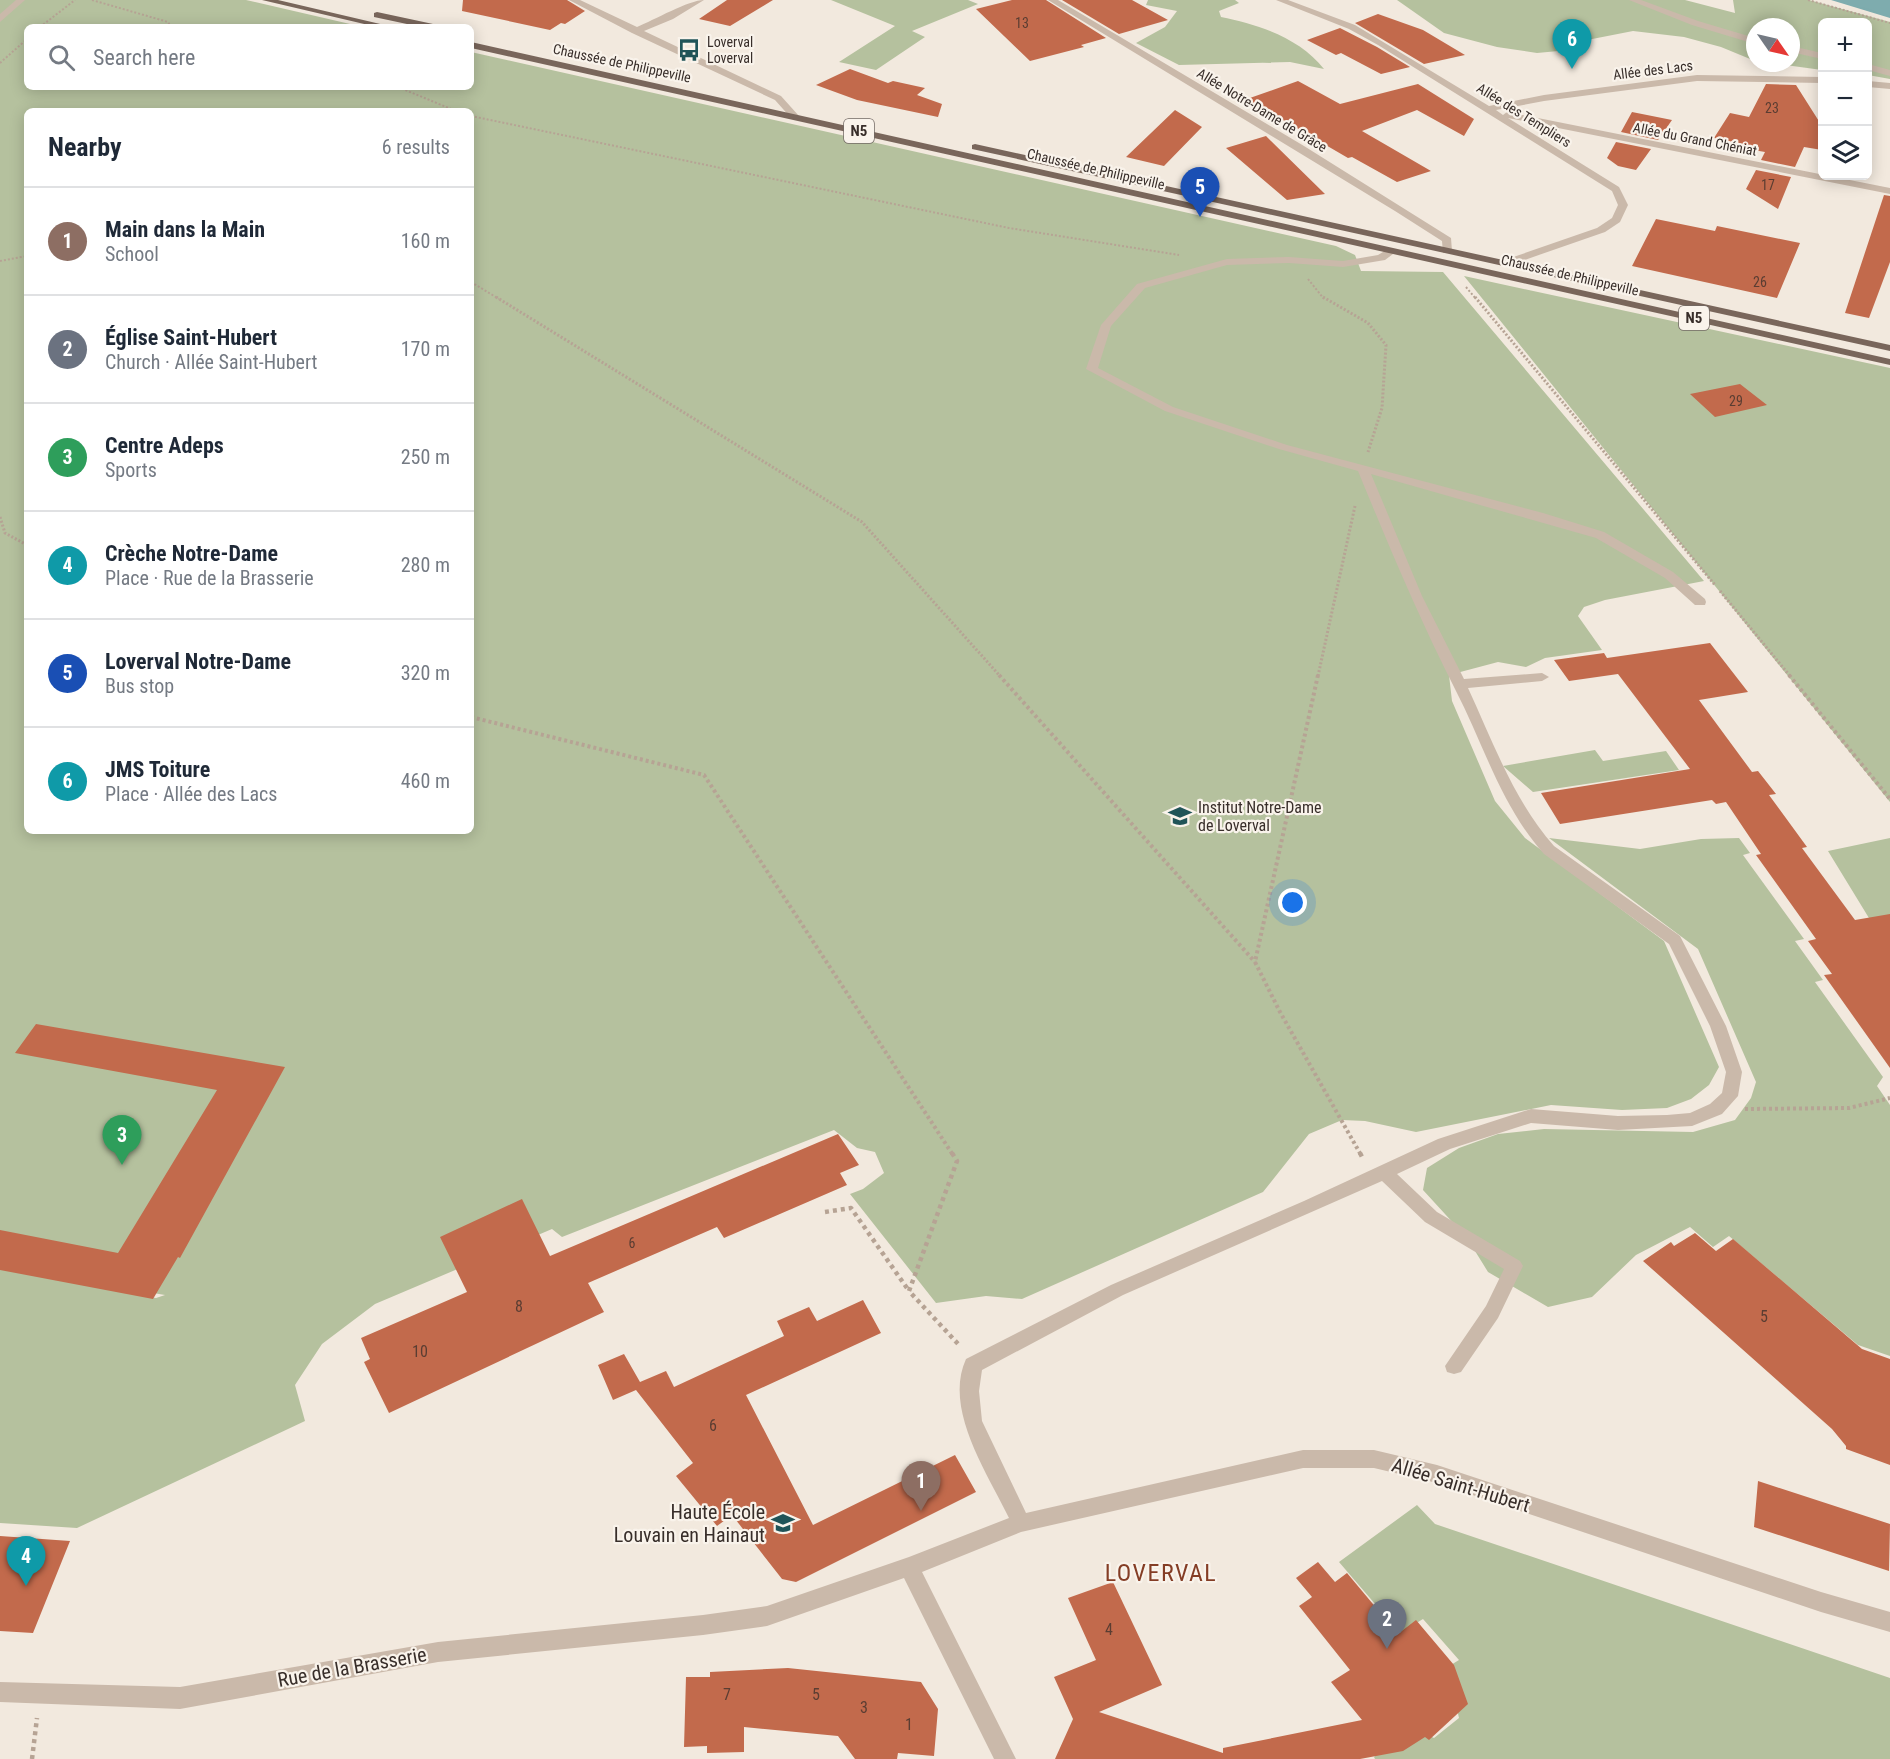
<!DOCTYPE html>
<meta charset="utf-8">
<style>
:root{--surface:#fff;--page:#f2f2f3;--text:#1f2937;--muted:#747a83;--line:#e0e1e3;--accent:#ea580c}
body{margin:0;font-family:"Roboto Condensed",sans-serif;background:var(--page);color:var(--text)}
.controls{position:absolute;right:18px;top:18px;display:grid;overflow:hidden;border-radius:9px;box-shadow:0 3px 15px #0003}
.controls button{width:54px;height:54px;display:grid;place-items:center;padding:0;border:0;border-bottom:2px solid var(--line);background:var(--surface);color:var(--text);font:30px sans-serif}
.compass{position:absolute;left:1746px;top:18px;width:54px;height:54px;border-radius:50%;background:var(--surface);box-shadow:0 3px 15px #0003;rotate:124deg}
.you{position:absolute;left:1293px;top:903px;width:21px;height:21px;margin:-15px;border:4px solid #fff;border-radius:50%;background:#1a73e8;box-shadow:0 0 0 9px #1a73e833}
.badge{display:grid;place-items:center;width:39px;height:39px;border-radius:50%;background:var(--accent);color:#fff;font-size:20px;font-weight:700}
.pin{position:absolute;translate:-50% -50px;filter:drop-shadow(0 2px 3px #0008)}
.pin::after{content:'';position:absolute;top:32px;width:21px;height:18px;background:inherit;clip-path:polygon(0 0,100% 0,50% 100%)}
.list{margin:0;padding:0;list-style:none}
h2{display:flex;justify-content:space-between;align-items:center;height:78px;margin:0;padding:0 24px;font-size:26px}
h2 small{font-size:20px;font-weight:400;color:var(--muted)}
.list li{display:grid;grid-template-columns:39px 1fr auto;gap:18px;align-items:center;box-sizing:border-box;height:108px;padding:0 24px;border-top:2px solid var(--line)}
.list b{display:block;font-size:22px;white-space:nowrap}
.list p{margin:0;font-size:20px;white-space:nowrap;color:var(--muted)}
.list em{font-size:20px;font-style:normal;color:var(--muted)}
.icon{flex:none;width:33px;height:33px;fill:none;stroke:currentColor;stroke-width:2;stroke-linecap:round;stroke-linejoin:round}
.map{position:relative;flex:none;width:1890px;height:1759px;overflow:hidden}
.search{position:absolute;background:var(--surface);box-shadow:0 3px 15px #0003;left:24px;top:24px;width:450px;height:66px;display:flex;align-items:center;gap:15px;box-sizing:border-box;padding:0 21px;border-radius:9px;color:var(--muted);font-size:22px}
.panel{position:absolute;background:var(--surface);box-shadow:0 3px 15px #0003;left:24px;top:108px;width:450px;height:726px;border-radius:9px}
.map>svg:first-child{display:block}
.green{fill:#b5c19e;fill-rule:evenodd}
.water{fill:#7eacae}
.building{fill:#c26a4c}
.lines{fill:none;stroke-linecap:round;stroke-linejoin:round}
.path-far3{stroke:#b6a394;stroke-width:2;stroke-dasharray:2 2;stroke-linecap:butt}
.path-far2{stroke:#b6a394;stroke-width:3;stroke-dasharray:2 2;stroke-linecap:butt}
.path-far1{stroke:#b6a394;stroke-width:4;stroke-dasharray:3 3;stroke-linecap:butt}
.path{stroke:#b6a394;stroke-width:4.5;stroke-dasharray:4 4;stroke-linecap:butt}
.minor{fill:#cab9aa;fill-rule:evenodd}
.major{fill:#79665b;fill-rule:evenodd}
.labels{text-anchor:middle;stroke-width:4.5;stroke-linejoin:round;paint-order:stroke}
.number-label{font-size:14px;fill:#5a3d32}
.far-poi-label{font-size:14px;fill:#382e2a;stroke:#f9f3eb;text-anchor:start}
.far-street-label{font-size:14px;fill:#382e2a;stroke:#f9f3eb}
.shield{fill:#f9f3eb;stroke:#726964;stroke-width:1.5}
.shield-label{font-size:15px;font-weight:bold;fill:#382e2a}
.poi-label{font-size:16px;fill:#382e2a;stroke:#f9f3eb;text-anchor:start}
.near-number-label{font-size:16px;fill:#5a3d32}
.near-street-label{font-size:20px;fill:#382e2a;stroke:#f9f3eb}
.near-poi-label{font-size:20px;fill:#382e2a;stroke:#f9f3eb;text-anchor:end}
.near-quarter-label{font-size:24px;letter-spacing:1.5px;fill:#843d25;stroke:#f9f3eb}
</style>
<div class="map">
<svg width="1890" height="1759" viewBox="0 0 1890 1759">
<rect width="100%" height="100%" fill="#f2e9de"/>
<!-- green -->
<path class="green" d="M0 0H246L363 27H27V87H471V52L1336 246 1355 255 1361 271 1443 272 1704 581 1605 600 1584 607 1578 616 1602 650 1545 658 1526 667 1498 662 1449 675 1452 701 1495 801 1525 838 1664 941 1719 1067 1709 1085 1691 1099 1667 1108 1622 1110 1551 1105 1416 1132 1365 1121 1342 1120 1309 1134 1263 1192 1022 1299 986 1296 936 1303 850 1194 863 1189 884 1173 875 1152 857 1148 834 1130 562 1237 552 1229 375 1304 322 1344 295 1385 305 1421 77 1528 0 1523V1269L156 1298 165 1295 0 1267ZM27 111H471V831H27Z
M831 0H968L978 4 912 31 925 37 876 70 839 62 895 26Z
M1148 0H1235L1239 3 1219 11 1221 17C1257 24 1300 38 1324 69L1290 62 1179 65 1136 43 1165 27 1177 11 1146 5Z
M1397 0H1685L1735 13 1733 0H1809L1890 22V79L1868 75V22H1822V70L1770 63H1791V27H1755V61L1721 47 1684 37 1633 31 1582 41 1569 50 1537 53 1497 47 1444 33Z
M1464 276 1890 368V802Z
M1595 750 1603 761 1666 751 1679 770 1533 792 1503 766Z
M1549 838 1640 849 1701 839 1739 838 1750 853 1743 855 1804 939 1795 941 1823 980 1815 982 1883 1077 1877 1086 1890 1105V1356L1858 1345 1729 1236 1713 1247 1690 1227 1636 1255 1592 1297 1548 1307 1488 1272 1467 1238 1423 1190 1427 1168 1459 1148 1498 1134 1544 1129 1693 1132 1735 1120 1751 1098 1756 1082 1698 949Z
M1890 838V918L1872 923 1828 851Z
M1417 1505 1435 1524 1890 1678V1759H1375L1374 1757 1406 1724 1434 1738 1459 1718 1453 1692 1436 1674 1459 1660 1423 1619 1400 1633 1339 1562Z"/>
<!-- water -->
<path class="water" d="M1831 0H1890V18Z"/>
<!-- building -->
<path class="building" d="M463 0H567L585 11 565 24 561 23 550 30 462 11Z
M727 0H773L730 26 699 19Z
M1012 0H1046L1106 38 1081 45 1084 47 1030 61 976 9Z
M1062 0H1132L1168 20 1119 34Z
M1378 14 1423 30 1465 55 1424 64 1355 23Z
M1340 28 1377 47 1410 67 1381 74 1341 53 1336 55 1307 40Z
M850 69 888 83 893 81 925 88 917 95 942 104 938 117 857 100 816 85Z
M1298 81 1340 104 1418 84 1474 119 1464 136 1417 110 1362 131 1431 171 1397 182 1352 157 1348 158 1247 99Z
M1766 84 1796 85 1822 126V150L1804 147 1795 167 1761 160 1765 152 1736 147 1739 143 1714 138 1730 113 1749 117Z
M1175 110 1202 127 1164 166 1126 157Z
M1632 112 1672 120 1658 140 1621 132Z
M1266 136 1325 194 1287 200 1226 148Z
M1616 142 1651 149 1636 170 1618 166 1607 158Z
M1756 170 1791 177 1778 209 1746 189Z
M1884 195 1890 196V262L1869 318 1845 313Z
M1656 219 1715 231 1717 226 1800 243 1777 298 1632 266Z
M1740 384 1767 405 1715 417 1690 394Z
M1710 643 1748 692 1699 700 1752 772 1758 771 1776 794 1769 795 1807 847 1802 848 1855 920 1890 914V1068L1824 975 1832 974 1808 941 1816 939 1756 855 1761 854 1726 802 1716 804 1712 800 1560 824 1541 793 1690 769 1618 674 1569 681 1554 660 1604 653 1607 658Z
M36 1024 285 1067 180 1258 178 1257 153 1299 0 1270V1230L118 1253 217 1090 15 1053Z
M838 1134 859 1165 840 1173 847 1185 724 1238 717 1227 588 1283 604 1312 389 1413 364 1362 370 1359 361 1338 467 1292 440 1237 522 1199 550 1256Z
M1695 1233 1716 1251 1733 1239 1862 1349 1890 1359V1465L1846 1449V1446L1832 1429 1643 1261 1671 1242 1674 1246Z
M863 1300 881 1333 746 1395 813 1525 955 1455 976 1492 796 1582 782 1579 732 1515 717 1526 676 1476 693 1463 636 1390 613 1400 598 1365 624 1354 640 1382 666 1371 674 1387 784 1336 777 1321 809 1307 817 1321Z
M1758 1481 1890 1524 1889 1571 1754 1527Z
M0 1536 70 1541 33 1633 0 1631Z
M1318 1562 1335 1582 1347 1573 1398 1634 1416 1620 1454 1665 1468 1704 1429 1740 1425 1737 1403 1751 1360 1759H1055L1073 1719 1054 1677 1096 1660 1068 1598 1113 1582 1162 1685 1099 1712 1223 1753V1748L1362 1720 1331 1682 1350 1670 1299 1606 1312 1597 1296 1578Z
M788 1668 921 1682 938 1709 934 1756 898 1753 897 1759H855L838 1736 744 1727V1752L707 1753V1746L684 1747 686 1677H710V1672Z"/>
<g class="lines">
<!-- path-far3 -->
<path class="path-far3" d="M92 0 168 22 171 27
M1808 0 1890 23
M40 27 75 0
M0 63 27 39
M398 87 456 111
M471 116 1009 228 1179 255
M0 261 27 256
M1308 279 1324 299
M471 282 499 299
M1466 287 1476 299"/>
<!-- path-far2 -->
<path class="path-far2" d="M496 297 862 522 1000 676
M1323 297 1368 323 1386 345 1382 408 1368 452
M1475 297 1715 585
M0 517 5 533 27 545
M1720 591 1790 676
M1318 676 1355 506"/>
<!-- path-far1 -->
<path class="path-far1" d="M999 675 1255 962
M1318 675 1255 962 1280 1012 1361 1155
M1789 675 1890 799
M471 717 704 775 953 1155
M1745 1109 1849 1108 1890 1098"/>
<!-- path -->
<path class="path" d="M952 1153 957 1161 909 1291 959 1345
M1360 1153 1363 1159
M825 1212 851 1208 909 1291
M32 1759 37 1718"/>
<!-- minor -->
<path class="minor" d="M16 0H25L0 22V14Z
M569 0H580L637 27C654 20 689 0 704 0L673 19 644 31 781 96 799 116 791 118 775 100 632 33Z
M1048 0H1058L1304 146 1451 238 1452 251 1443 253 1442 241 1395 211Z
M1276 0H1288L1355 25 1489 106 1544 95 1697 75 1822 77V83L1697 81 1544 101 1496 110 1503 115 1507 112 1890 188V194L1508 118 1619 187 1628 205 1620 222 1605 232 1510 265H1502V261L1597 228 1612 218 1618 205 1612 191 1378 45 1349 29Z
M1629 0H1641L1698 21 1755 38V44L1692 25Z
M1791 46 1822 53V59L1791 52Z
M1868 64 1890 70V76L1868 70Z
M1868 81 1890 83V89L1868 87Z
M1388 249 1397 251 1385 260 1343 267 1289 263 1227 265 1145 288 1111 326 1098 368 1173 407 1287 445 1543 513 1604 532 1673 572 1705 599 1706 602 1705 605H1695L1665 578 1596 538 1371 474 1422 596 1464 679 1542 673 1549 677 1542 681 1468 688C1493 742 1514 801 1554 846L1680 936 1726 1026 1742 1072 1738 1096 1722 1114 1692 1126 1618 1130 1531 1123 1450 1149 1397 1174 1437 1212 1520 1261 1523 1266 1498 1318 1461 1372 1454 1374 1447 1372 1445 1366 1486 1306 1504 1269 1425 1222 1382 1181 1123 1295 982 1370 979 1391 982 1421 1026 1513 1303 1450H1374L1437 1465 1821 1592 1890 1612V1632L1821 1612 1437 1483 1374 1468H1303L1021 1532 922 1572 1016 1759H994L904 1578 767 1626 703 1635 438 1662 180 1709 0 1702V1682L180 1687 438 1642 703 1615 767 1606 909 1557 1009 1518C988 1474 943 1409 966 1359L1111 1285 1304 1201 1438 1139 1531 1109 1618 1116 1667 1115 1690 1113 1710 1104 1722 1093 1726 1072 1710 1026 1669 944 1544 854C1501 806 1484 745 1455 689 1419 618 1388 544 1358 471L1279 449 1165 411 1086 369 1101 325 1137 284 1227 259 1289 257 1343 261 1378 255Z"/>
<!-- major -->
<path class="major" d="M262 0H278L393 27H377Z
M377 12 433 24 437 27H421L374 17V13Z
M471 42 1890 359V365L471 48Z
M975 144 1890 345V351L972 149V145Z"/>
</g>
<!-- icons -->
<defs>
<g id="bus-bare" transform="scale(1.8)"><path d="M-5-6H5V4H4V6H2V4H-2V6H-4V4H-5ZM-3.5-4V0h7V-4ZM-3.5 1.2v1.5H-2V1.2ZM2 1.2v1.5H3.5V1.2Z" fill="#205458" stroke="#f9f3eb" stroke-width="2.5" paint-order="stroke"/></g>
<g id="school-bare" transform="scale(1.8)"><path d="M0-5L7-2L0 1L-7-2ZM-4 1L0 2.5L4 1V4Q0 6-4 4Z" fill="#205458" stroke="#f9f3eb" stroke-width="2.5" paint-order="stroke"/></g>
<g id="university-bare" transform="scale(1.8)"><path d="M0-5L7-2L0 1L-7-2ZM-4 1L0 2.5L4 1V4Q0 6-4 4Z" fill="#205458" stroke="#f9f3eb" stroke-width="2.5" paint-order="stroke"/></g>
</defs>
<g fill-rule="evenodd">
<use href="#bus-bare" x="689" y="50"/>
<use href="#school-bare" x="1180" y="816"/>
<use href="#university-bare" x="783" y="1523"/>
</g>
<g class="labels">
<!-- number labels -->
<g class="number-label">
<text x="1022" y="28">13</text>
<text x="1772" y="113">23</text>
<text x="1768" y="190">17</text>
<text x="1760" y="287">26</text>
<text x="1736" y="406">29</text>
<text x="632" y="1248">6</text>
</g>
<!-- far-poi labels -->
<g class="far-poi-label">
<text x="707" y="47">Loverval<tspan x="707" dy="16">Loverval</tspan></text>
</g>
<!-- far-street labels -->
<g class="far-street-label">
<text transform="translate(622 63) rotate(12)" y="5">Chaussée de Philippeville</text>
<text transform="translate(1653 70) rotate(-7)" y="5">Allée des Lacs</text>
<text transform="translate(1262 110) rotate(31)" y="5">Allée Notre-Dame de Grâce</text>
<text transform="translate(1524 115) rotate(32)" y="5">Allée des Templiers</text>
<text transform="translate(1695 139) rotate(11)" y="5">Allée du Grand Chéniat</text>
<text transform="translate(1096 169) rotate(13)" y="5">Chaussée de Philippeville</text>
<text transform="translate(1570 275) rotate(13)" y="5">Chaussée de Philippeville</text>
</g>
<!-- shield labels -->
<g class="shield">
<rect x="844" y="119" width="30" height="24" rx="4.5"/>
<rect x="1679" y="306" width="30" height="24" rx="4.5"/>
</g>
<g class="shield-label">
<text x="859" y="136">N5</text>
<text x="1694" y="323">N5</text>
</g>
<!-- poi labels -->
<g class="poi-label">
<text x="1198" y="813">Institut Notre-Dame<tspan x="1198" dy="18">de Loverval</tspan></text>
</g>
<!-- near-number labels -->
<g class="near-number-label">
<text x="519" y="1312">8</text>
<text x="1764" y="1322">5</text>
<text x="420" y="1357">10</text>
<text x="713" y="1431">6</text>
<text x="1109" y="1635">4</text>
<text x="727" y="1700">7</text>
<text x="816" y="1700">5</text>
<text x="864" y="1713">3</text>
<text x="909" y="1730">1</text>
</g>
<!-- near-street labels -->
<g class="near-street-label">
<text transform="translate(1461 1485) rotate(17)" y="7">Allée Saint-Hubert</text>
<text transform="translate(352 1667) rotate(-10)" y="7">Rue de la Brasserie</text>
</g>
<!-- near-poi labels -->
<g class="near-poi-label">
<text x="765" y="1519">Haute École<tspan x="765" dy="23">Louvain en Hainaut</tspan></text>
</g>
<!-- near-quarter labels -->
<g class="near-quarter-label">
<text x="1161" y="1581">LOVERVAL</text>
</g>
</g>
</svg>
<div class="controls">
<button>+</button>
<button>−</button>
<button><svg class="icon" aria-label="layers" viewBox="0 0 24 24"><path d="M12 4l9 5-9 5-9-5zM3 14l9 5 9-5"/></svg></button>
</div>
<svg class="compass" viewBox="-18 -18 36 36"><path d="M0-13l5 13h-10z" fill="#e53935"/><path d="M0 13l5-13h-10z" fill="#747a83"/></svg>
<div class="you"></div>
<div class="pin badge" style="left:921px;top:1511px;background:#8d6e63">1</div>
<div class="pin badge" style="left:1387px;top:1649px;background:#6b7280">2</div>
<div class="pin badge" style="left:122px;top:1165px;background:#2e9e5b">3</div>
<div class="pin badge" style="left:26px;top:1586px;background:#0f9aa8">4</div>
<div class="pin badge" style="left:1200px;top:217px;background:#1a4fb4">5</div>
<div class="pin badge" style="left:1572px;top:69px;background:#0f9aa8">6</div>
<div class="search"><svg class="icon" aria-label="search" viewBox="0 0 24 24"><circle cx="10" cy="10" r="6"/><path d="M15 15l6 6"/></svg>Search here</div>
<section class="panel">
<h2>Nearby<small>6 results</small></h2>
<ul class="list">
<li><span class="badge" style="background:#8d6e63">1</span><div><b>Main dans la Main</b><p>School</p></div><em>160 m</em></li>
<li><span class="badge" style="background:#6b7280">2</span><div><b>Église Saint-Hubert</b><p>Church · Allée Saint-Hubert</p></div><em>170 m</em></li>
<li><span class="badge" style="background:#2e9e5b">3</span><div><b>Centre Adeps</b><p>Sports</p></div><em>250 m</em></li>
<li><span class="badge" style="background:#0f9aa8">4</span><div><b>Crèche Notre-Dame</b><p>Place · Rue de la Brasserie</p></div><em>280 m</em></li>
<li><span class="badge" style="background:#1a4fb4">5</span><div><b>Loverval Notre-Dame</b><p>Bus stop</p></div><em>320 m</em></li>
<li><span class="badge" style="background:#0f9aa8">6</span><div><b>JMS Toiture</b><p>Place · Allée des Lacs</p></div><em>460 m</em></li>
</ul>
</section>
</div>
